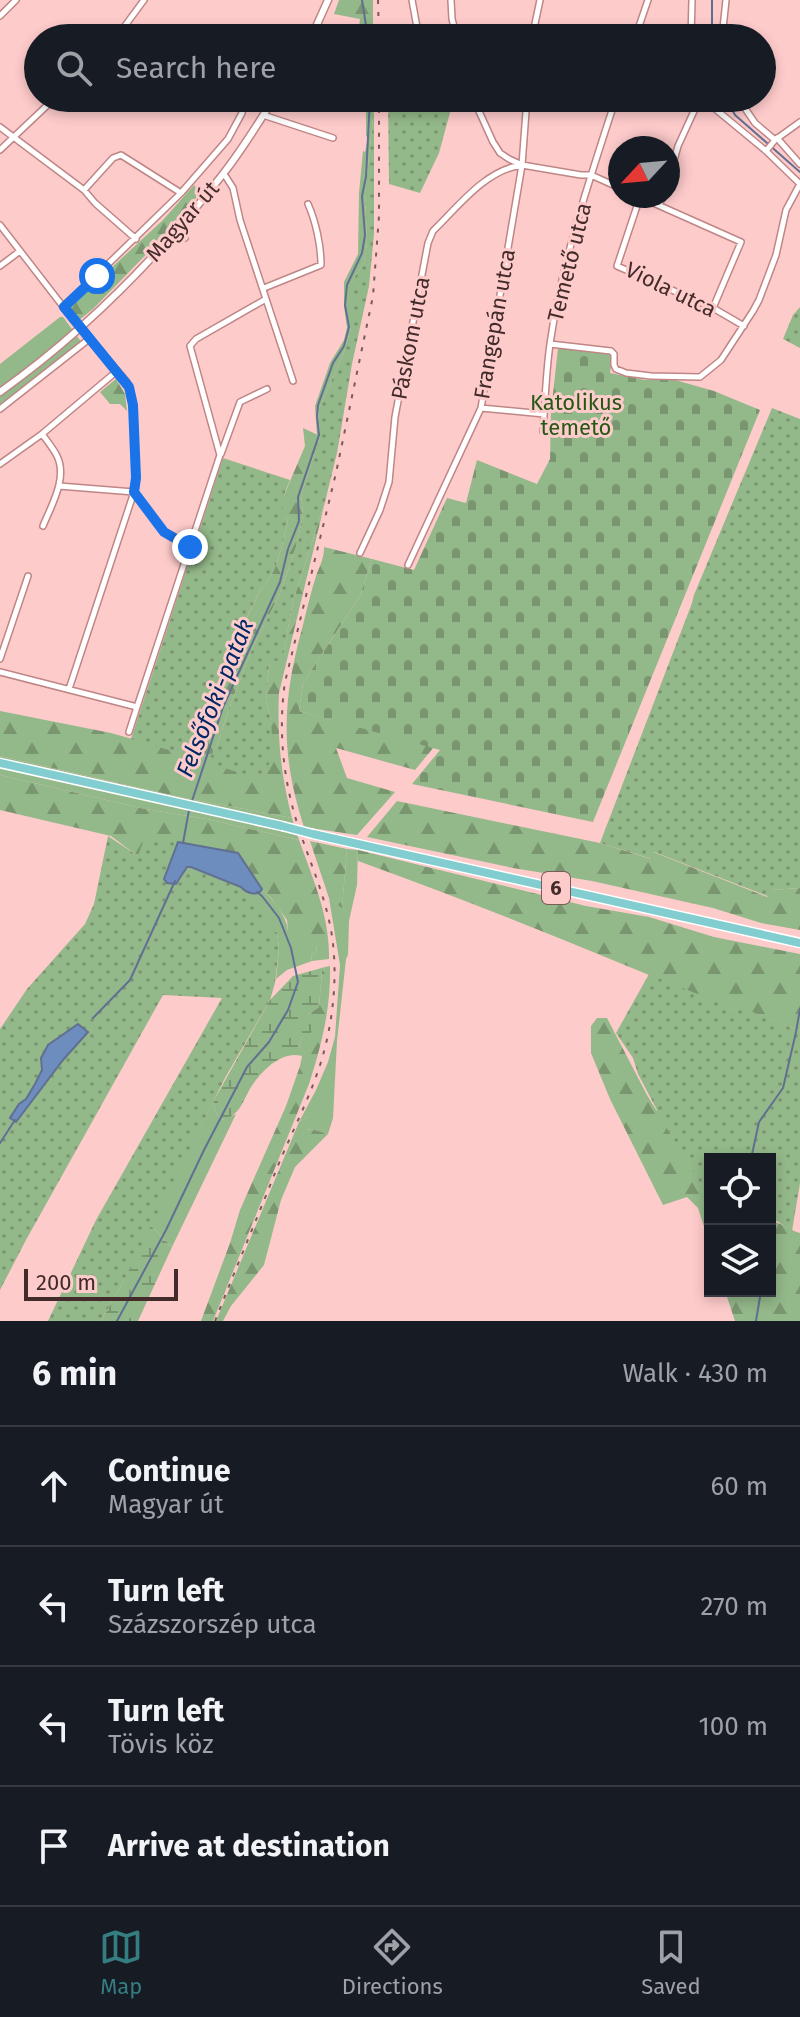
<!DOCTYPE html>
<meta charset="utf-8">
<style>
:root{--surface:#171b24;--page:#20242c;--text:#f1f3f6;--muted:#9ea1a6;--line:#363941;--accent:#347d80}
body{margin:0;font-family:"Fira Sans",sans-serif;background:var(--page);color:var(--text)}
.controls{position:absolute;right:24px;bottom:24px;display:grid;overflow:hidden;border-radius:0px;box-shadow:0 4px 12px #0003}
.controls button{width:72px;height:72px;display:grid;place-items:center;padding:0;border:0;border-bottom:2px solid var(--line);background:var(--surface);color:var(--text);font:40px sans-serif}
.compass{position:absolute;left:608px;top:136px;width:72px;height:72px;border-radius:50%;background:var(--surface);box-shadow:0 4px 12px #0003;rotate:244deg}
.scale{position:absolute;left:24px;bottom:20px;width:154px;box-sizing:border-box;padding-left:8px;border:4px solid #442b2b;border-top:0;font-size:22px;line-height:28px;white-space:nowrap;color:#442b2b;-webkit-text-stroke:6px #fecbcb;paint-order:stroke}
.stop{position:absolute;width:24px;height:24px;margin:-18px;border:6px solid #1a73e8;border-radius:50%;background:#fff}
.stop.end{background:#1a73e8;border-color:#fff;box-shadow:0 2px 8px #0008}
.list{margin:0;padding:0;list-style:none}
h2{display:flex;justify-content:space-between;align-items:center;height:104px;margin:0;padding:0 32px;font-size:34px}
h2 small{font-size:26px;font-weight:400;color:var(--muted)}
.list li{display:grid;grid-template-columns:52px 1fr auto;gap:24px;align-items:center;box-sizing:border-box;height:120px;padding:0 32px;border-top:2px solid var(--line)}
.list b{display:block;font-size:30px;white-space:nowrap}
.list p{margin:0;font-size:26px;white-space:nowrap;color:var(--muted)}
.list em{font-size:26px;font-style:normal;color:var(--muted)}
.icon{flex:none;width:44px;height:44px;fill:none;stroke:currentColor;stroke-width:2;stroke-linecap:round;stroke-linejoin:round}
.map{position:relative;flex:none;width:800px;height:1321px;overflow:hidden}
.search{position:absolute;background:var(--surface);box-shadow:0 4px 12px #0003;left:24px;right:24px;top:24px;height:88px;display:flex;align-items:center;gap:20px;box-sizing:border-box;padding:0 28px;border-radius:44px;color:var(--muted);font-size:30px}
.sheet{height:584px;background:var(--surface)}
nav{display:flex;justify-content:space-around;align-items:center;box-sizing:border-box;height:112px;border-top:2px solid var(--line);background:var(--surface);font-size:22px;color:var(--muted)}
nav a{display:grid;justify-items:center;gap:4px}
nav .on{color:var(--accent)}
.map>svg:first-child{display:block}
.grass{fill:#93b889}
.forest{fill:url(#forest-firs)}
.wetland{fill:url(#wetland-marsh)}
.cemetery{fill:url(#cemetery-stones)}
.park{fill:url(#park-dots)}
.water{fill:#6d8dbe;stroke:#617092;stroke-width:2}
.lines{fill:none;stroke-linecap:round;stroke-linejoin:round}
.stream{stroke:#617092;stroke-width:2}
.minor-casing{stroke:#c08585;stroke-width:8}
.tertiary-casing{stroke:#c08585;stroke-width:9}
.primary-casing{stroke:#fff;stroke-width:11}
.minor{stroke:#fff;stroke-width:5}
.tertiary{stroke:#fff;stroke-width:6}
.primary{stroke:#82cdd0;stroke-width:8}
.rail{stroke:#7b5a5a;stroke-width:2;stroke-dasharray:4 8;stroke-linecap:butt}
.primary-bridge-casing{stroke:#fff;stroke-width:11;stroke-linecap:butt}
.primary-bridge{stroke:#82cdd0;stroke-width:8}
.route{stroke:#1a73e8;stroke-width:10}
.labels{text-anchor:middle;stroke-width:6;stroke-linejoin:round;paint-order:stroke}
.shield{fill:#fecbcb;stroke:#7c5b5b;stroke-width:2}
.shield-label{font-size:20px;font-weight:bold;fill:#442b2b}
.street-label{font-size:22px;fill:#442b2b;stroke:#fecbcb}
.park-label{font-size:22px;fill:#245814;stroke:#fecbcb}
.water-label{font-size:24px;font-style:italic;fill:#022964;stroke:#fecbcb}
</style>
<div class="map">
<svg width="800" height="1321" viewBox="0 0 800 1321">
<defs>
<pattern id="forest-firs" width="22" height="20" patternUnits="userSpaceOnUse" patternTransform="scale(2)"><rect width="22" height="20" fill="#93b889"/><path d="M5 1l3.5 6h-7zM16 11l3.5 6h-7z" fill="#7a9670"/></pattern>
<pattern id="wetland-marsh" width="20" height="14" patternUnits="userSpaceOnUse" patternTransform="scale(2)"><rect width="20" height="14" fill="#93b889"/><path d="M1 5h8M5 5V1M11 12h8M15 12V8" fill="none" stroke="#7a9670"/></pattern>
<pattern id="cemetery-stones" width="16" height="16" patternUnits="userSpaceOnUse" patternTransform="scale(2)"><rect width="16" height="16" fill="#93b889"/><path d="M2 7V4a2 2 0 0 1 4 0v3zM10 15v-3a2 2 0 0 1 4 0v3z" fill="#7a9670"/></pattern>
<pattern id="park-dots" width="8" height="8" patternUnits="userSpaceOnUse" patternTransform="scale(2)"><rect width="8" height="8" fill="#93b889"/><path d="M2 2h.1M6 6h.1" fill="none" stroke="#7a9670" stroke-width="1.8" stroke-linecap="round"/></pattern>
</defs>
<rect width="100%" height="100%" fill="#fecbcb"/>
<!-- grass -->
<path class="grass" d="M366 98H374V110L365 193 367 242 364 263 351 283V328L343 355 318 411 320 436 317 435 315 406 330 363 344 340 347 328 344 306V282L358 254 359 193 363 151 365 152 368 137 366 136Z
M60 317H63L82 343 0 410V364Z
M0 756 180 797 292 818 299 840 207 819 145 809 0 775Z
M347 849 358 850 357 885 349 921 348 955 346 959 337 1041 333 1118 328 1134 312 1129 306 1130 307 1117 299 1122 316 1090 328 1062 335 1037 340 965 329 898 342 907Z
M262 889C274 901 286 914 288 931H303L317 946 316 952 311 955 312 961 287 970 276 979 279 948 277 933H265L243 891 256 894Z
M213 1102 217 1115 223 1120 236 1114 172 1247 150 1225Z"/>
<!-- forest -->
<path class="forest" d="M339 0H373V38H364V33L359 28 360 19 334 14Z
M194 185 201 192 168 232 93 309 79 320 69 307 163 220Z
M116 379 125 394 127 411 120 404H110L100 392Z
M303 428 320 436 301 495 303 515 296 547 279 596 253 647 229 708 218 743 208 762 271 719 266 701 269 665 283 656 293 601 325 502 279 693C277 737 281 776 292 818L180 797 0 756V711L111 733 189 755C210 698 234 643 261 589 278 573 282 543 288 521L282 511V500L305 446Z
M324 547 372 559 360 596 303 683 299 711 434 747 415 770 336 748 347 778 395 792 357 835 304 827C280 753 282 700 303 625 307 608 311 592 316 576 320 565 324 559 324 547Z
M0 775 145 809 207 819 299 840C313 879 330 917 329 959L312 961 311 955 316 952 317 946 309 945 303 931 291 935 288 931 287 920 272 899 262 889 238 853 178 842H144L139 857 111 836 0 810Z
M397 801 600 843 651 859 653 852 767 897 771 890 800 888V930L761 923 713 908 592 881 513 868 367 837Z
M310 841 347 849 342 908 329 898Z
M358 850 586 906 649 917 714 937 800 954V1031L744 1009 737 1011C612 960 487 907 358 861Z
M330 966C331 1007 322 1044 309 1084L213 1321H201L230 1243 240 1210 286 1106 300 1066 302 1056 306 1051 298 1046 303 1036 307 1015 319 1007 322 971 325 967Z
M597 1018H607L647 1095 710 1198V1245L698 1208 687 1197 663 1205 610 1099 591 1053V1026Z
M307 1117 311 1120 307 1130 312 1129 328 1134 295 1167 281 1200 264 1265 231 1306 223 1321H216L299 1122Z
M770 1221C781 1222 789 1230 800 1233V1321H735L725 1291H770Z"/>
<!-- wetland -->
<path class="wetland" d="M325 967 322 971 319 1007 307 1015V1021L313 1027 310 1036H303L298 1046 307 1051 302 1056C281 1050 261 1072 251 1087 246 1095 242 1108 234 1114 231 1117 227 1118 223 1120L217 1115 213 1102 270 1000 293 976Z
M150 1225 172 1247 138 1321H101L121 1286Z"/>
<!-- cemetery -->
<path class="cemetery" d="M558 348 605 352 610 354 612 357 610 373 645 380H675L714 391 760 410 593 822 412 784 440 750 299 711 303 683 360 596 372 559 414 570 447 498 466 503 477 460 537 484 550 459 551 412Z"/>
<!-- park -->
<path class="park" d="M388 98H454L439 153 420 193 389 184Z
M374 110V234L369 286 352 364 337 453 325 502 293 601 283 657 269 665 266 701 271 719 273 759 258 778 207 763 218 743 229 708 253 647 279 596 296 547 303 515 301 495 320 436 318 411 343 355 351 328V283L364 263 367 242 365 193Z
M800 307V348L783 339 793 315Z
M772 408 800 419V888L771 890 770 897 654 852 652 859 600 843 692 603 694 595Z
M223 458 290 480C283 497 278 505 288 521 282 543 278 573 261 589 233 643 210 699 189 756L131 739Z
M108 836 138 856 143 842H178L165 879 179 881 187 867H191L241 887 261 912 265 933 277 932 279 948 275 983 270 1000 225 1078 121 1286 101 1321H48L96 1220 222 998 163 995 26 1240 0 1290V1029L27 989 85 924 94 904Z
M649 974C678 987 708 997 737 1011L743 1008 800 1031V1183L792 1231 777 1221H770V1159H710V1199L657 1112V1110L638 1074 633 1058 616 1033Z"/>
<!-- water -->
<path class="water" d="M178 842 238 853 262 889C258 897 246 893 241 887L191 867H187L176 884 167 883 164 879Z
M78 1024 88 1032 63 1060 16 1122 10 1118 19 1104 26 1099 35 1084 42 1070 41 1058 48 1045Z"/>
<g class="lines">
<!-- stream -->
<path class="stream" d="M362 0 368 38
M712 38V0
M726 98 735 115 800 172
M191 804 223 707 280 582 288 549 299 521 298 497 319 435 317 416 318 405 333 363 344 346 349 327 345 305 347 285 362 253 365 235 362 196 366 177 370 98
M183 843 189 810
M93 1018 130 980 175 881
M0 1143 15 1120
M751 1159 759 1122 783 1088 796 1032 800 1009
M117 1321 166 1230 204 1150 247 1067 269 1042 288 1010 298 982 291 948 279 918 262 896 257 892
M756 1321 761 1291"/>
<!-- minor casing -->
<g class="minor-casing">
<path id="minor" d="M412 0 419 38
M451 0 452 19 457 38
M0 16 16 0
M116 38 144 0
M532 38 540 0
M635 38 648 0
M691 38 692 0
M722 38 726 0
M473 98 493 142 500 153 509 159 522 165 581 175H591L620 188
M702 98 766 151 800 184
M738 98 755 123 775 140
M263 115 333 138
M0 127 84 190 95 203 136 239
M777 138 800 164
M0 150 55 98
M766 151 775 140 800 122
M223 174 226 177 233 188 240 220 293 381
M668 182 678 146 700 98
M84 190 113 158 121 155 181 193
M640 197 617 266 713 308 744 326
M640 197 741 242 713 308
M659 205 663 196
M0 225 75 322 127 382 129 387 133 405 136 478 134 492 69 689
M176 229 185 238
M0 266 20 251
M264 288 321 265C321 246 316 222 308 204
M64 307 181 193 228 139 242 113
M550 344 611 351 614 354V365L616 369 626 373 651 376 700 377 721 360 753 311 759 300 776 255 786 210 800 184
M481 408 544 414
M0 409 89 339
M543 431C545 402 546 372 550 344 562 260 590 178 616 98
M42 434C47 441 53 448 57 456 68 478 51 506 43 526
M221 454 240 402 267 389
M0 464 42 434 117 371
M59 486 134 492 164 532 190 547
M360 553 380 510 389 482 395 417 428 243 433 231C458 207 485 170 522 165
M408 565 481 408 522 165 527 98
M0 659 28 576
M0 672 137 707 129 732
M137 707 220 455 190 346 196 339 266 299"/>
</g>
<!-- tertiary casing -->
<g class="tertiary-casing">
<path id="tertiary" d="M311 38 328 0
M0 392C84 332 159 256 223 174 242 150 258 124 274 98"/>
</g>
<!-- primary casing -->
<g class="primary-casing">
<path id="primary" d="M0 763 282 826
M313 834 800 943"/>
</g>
<!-- minor -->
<use href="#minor" class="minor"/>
<!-- tertiary -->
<use href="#tertiary" class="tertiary"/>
<!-- primary -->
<use href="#primary" class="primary"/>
<!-- rail -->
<path class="rail" d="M378 0 379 38
M215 1321C236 1268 258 1216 279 1163 293 1130 310 1097 321 1062 333 1023 338 977 332 936 326 897 310 863 298 826 283 779 278 730 285 682L336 473 373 296 379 216V98"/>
<!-- primary-bridge casing -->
<g class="primary-bridge-casing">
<path id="primary-bridge" d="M282 826 313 834"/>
</g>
<!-- primary-bridge -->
<use href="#primary-bridge" class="primary-bridge"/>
</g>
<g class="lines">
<!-- route -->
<path class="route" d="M97 276 64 307 129 387 133 405 136 478 134 492 164 532 190 547"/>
</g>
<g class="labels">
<!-- shield labels -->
<rect class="shield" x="542" y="872" width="28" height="32" rx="6"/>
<g class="shield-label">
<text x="556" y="895">6</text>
</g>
<!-- street labels -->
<g class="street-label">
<text transform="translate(182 221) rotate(-49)" y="8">Magyar út</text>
<text transform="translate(569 262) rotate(-76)" y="8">Temető utca</text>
<text transform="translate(671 289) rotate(26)" y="8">Viola utca</text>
<text transform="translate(494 324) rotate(-80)" y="8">Frangepán utca</text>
<text transform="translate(410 338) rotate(-79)" y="8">Páskom utca</text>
</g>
<!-- park labels -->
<g class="park-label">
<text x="576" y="410">Katolikus<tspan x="576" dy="25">temető</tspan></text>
</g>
<!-- water labels -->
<g class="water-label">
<text transform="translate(215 698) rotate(-68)" y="8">Felsőfoki-patak</text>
</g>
</g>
</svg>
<div class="controls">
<button><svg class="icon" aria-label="locate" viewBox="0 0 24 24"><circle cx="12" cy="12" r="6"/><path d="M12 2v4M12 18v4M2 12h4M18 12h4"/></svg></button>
<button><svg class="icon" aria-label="layers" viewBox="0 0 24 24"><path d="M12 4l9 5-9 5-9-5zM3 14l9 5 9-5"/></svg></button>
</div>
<svg class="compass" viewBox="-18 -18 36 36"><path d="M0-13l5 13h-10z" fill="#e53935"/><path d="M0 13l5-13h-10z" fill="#9ea1a6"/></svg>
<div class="scale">200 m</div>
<div class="stop" style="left:97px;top:276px"></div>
<div class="stop end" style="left:190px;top:547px"></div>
<div class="search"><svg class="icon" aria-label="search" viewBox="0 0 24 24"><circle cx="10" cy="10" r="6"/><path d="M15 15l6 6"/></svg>Search here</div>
</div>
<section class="sheet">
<h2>6 min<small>Walk · 430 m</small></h2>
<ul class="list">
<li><svg class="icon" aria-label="ahead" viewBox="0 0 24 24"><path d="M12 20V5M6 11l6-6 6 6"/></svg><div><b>Continue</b><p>Magyar út</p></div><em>60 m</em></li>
<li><svg class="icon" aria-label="left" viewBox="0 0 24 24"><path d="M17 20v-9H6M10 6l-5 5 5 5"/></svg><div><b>Turn left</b><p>Százszorszép utca</p></div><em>270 m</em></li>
<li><svg class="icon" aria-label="left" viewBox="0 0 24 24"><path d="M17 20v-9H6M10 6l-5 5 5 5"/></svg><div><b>Turn left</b><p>Tövis köz</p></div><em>100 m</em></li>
<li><svg class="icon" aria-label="arrive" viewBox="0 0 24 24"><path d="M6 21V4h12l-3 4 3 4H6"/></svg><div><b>Arrive at destination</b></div></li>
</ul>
</section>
<nav>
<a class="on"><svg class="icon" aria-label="map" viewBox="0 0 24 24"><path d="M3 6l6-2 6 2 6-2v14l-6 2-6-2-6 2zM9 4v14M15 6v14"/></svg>Map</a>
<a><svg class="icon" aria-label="directions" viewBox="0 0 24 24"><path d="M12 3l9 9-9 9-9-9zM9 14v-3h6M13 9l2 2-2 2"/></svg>Directions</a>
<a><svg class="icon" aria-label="saved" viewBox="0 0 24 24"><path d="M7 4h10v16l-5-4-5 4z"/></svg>Saved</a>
</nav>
